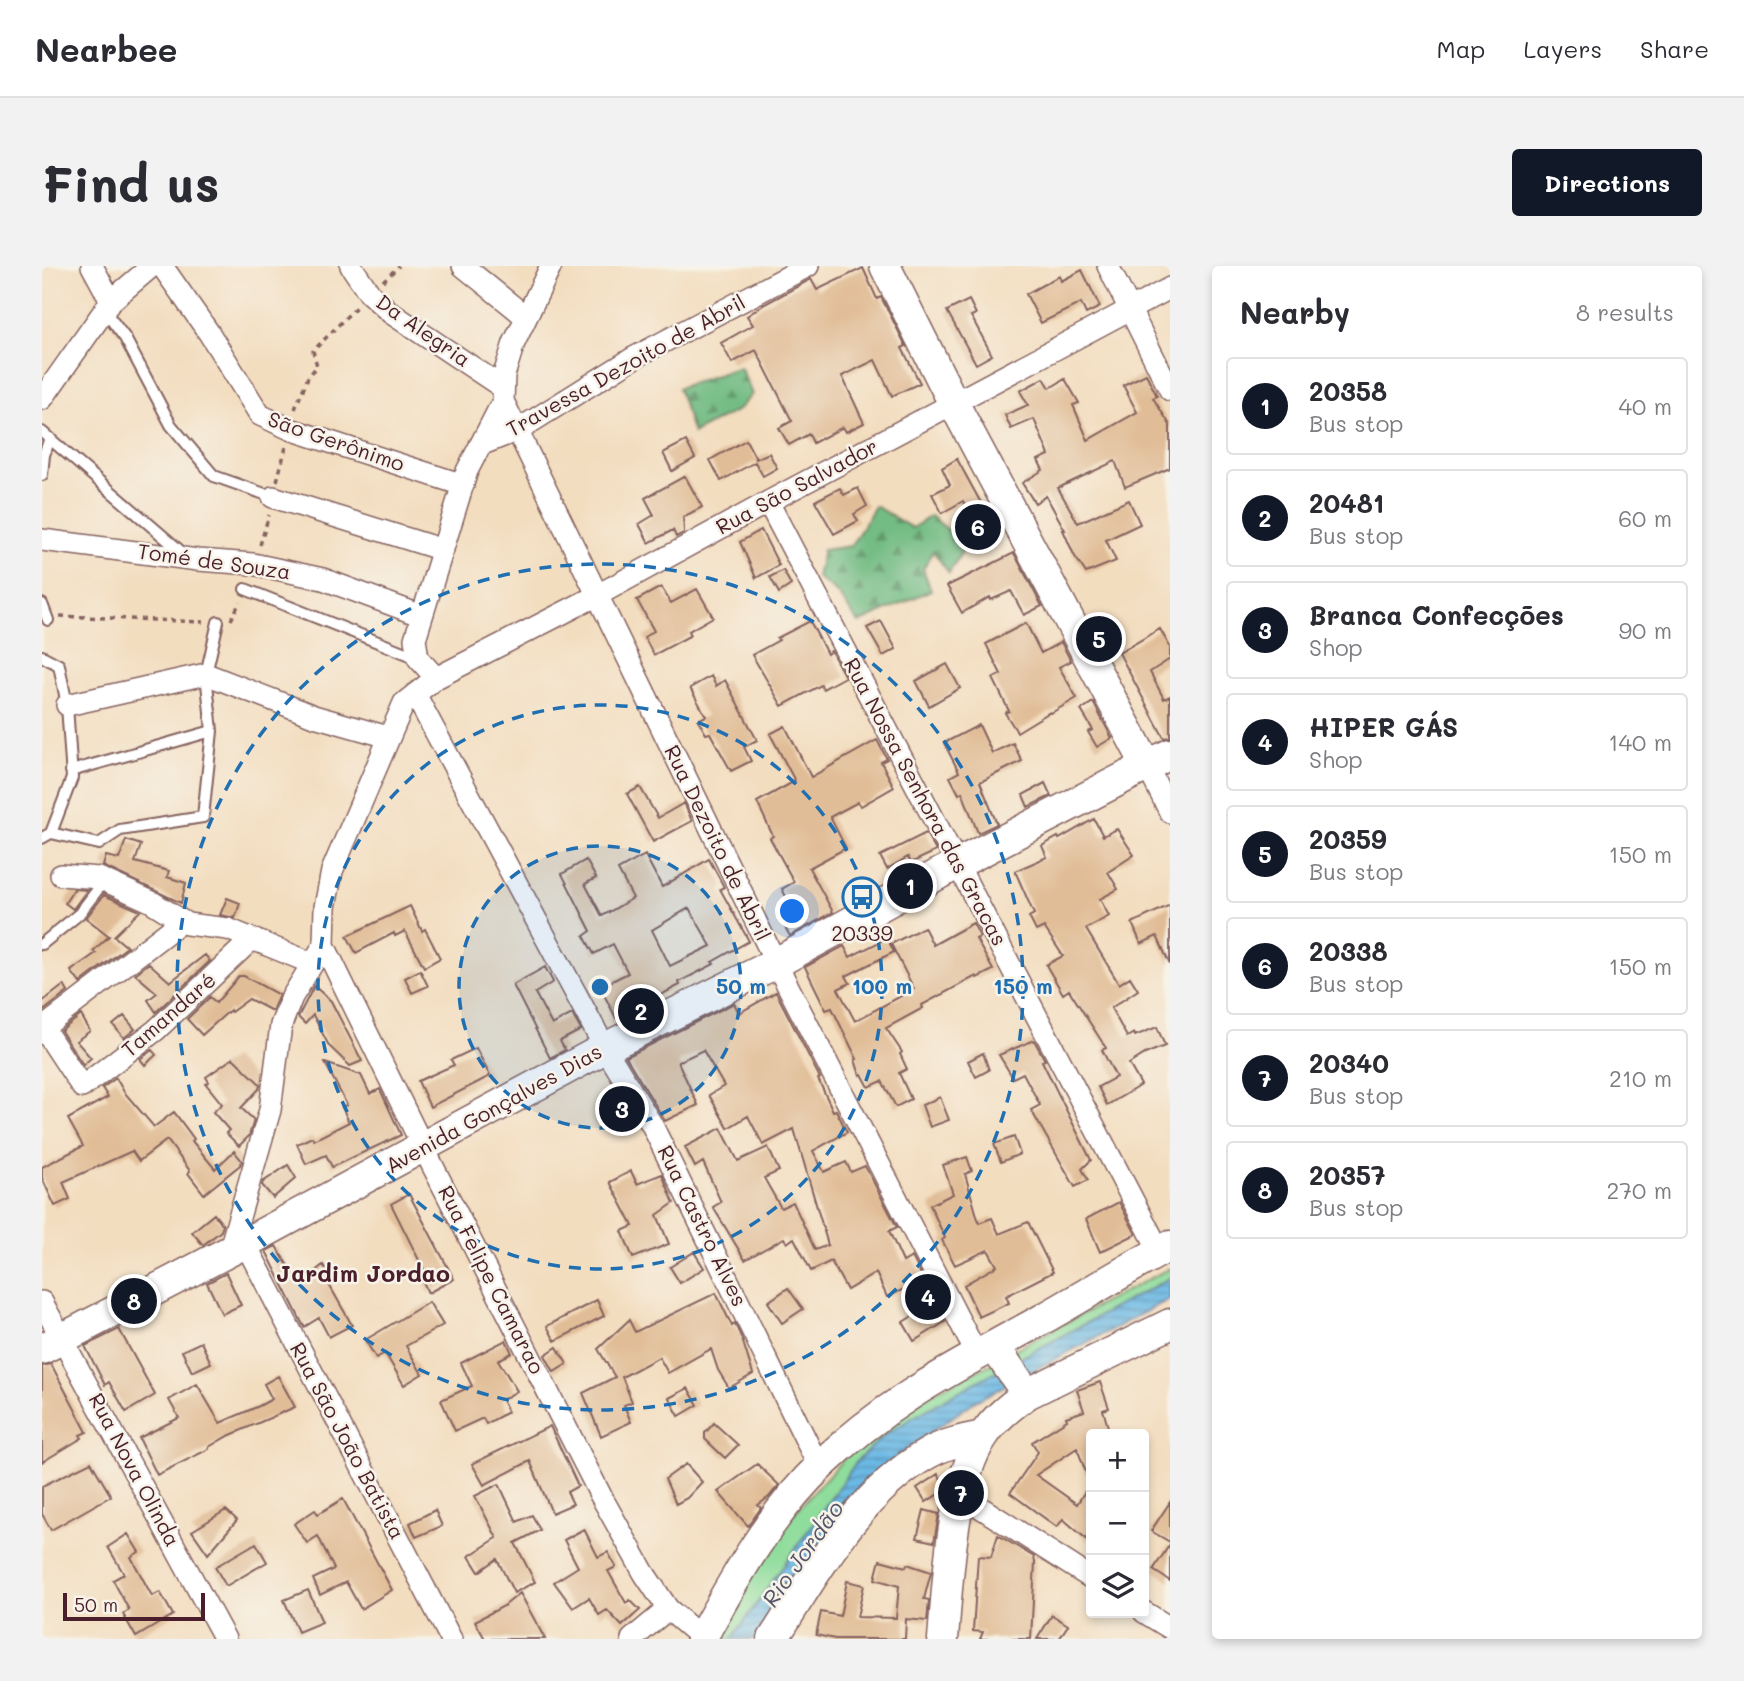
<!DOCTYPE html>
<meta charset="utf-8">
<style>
:root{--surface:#fff;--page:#f2f2f3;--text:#2b2b33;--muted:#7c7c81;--line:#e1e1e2;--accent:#111827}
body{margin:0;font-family:Mali,sans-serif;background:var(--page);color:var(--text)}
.controls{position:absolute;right:21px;bottom:21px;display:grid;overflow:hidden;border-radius:7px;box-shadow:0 4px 10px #0003}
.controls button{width:63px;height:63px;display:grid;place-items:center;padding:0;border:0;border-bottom:2px solid var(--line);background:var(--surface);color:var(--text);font:35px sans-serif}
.scale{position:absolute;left:21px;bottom:18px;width:142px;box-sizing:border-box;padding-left:7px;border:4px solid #4a1f2b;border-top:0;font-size:19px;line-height:24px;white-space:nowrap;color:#4a1f2b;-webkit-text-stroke:5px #f7f3e8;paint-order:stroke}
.you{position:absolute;left:751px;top:646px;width:24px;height:24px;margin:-18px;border:5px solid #fff;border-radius:50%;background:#1a73e8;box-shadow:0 0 0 10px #1a73e833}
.badge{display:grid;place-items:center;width:46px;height:46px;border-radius:50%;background:var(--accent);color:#fff;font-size:23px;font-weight:700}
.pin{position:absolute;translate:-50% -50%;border:4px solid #fff;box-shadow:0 2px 7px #0006}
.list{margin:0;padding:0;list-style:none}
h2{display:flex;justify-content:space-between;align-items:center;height:91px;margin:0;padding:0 28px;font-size:30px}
h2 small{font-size:23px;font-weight:400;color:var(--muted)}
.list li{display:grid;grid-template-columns:46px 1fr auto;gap:21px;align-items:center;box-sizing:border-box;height:98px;margin:0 14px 14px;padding:0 14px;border:2px solid var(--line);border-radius:7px}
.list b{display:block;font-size:26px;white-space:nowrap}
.list p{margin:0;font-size:23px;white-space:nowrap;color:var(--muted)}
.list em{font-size:23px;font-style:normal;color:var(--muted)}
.icon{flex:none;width:38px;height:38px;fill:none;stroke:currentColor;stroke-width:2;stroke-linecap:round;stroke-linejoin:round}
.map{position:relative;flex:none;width:1128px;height:1373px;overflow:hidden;border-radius:7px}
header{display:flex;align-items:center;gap:42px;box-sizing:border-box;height:98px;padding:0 35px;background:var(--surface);border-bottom:2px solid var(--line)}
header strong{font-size:33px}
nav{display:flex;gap:38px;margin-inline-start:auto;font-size:24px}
.intro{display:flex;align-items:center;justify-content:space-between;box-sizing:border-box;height:168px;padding:0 42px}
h1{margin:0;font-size:49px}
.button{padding:18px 32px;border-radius:7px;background:var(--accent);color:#fff;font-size:24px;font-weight:700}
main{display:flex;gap:42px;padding:0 42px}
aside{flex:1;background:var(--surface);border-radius:7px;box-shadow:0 4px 10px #0003}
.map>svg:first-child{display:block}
.green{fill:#8fdd9c;stroke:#6c7e64;stroke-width:2}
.forest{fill:url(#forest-firs);stroke:#5e6e58;stroke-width:2}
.water{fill:url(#water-rules);stroke:#5a6c88;stroke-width:2}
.building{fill:#e1bd97;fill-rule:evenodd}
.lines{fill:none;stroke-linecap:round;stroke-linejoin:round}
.lane-casing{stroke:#85625f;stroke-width:14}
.street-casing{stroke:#85625f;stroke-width:24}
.secondary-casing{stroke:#85625f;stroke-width:33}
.path{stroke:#85625f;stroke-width:3.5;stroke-dasharray:5 5;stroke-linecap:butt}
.lane{stroke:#fff;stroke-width:10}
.street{stroke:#fff;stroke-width:21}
.secondary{stroke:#fff;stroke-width:30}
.ring{fill:none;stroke:#1f6fb2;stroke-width:3.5;stroke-dasharray:12 9}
.labels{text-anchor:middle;stroke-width:5;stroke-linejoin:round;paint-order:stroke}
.street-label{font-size:21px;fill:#4a1f2b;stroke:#f7f3e8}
.poi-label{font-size:21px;fill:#4a1f2b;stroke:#f7f3e8}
.neighbourhood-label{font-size:23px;font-weight:bold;fill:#4a1f2b;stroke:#f7f3e8}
.water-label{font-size:23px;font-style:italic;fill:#56556c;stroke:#f7f3e8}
.centre{fill:#1f6fb2;stroke:#f7f3e8;stroke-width:3.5}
.ring-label{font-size:21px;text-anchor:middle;font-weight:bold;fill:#1f6fb2;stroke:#f7f3e8;stroke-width:5;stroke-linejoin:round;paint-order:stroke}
</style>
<header>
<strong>Nearbee</strong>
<nav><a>Map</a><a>Layers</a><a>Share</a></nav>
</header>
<div class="intro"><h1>Find us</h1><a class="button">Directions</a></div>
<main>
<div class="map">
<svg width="1128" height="1373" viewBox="0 0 1128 1373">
<defs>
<pattern id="forest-firs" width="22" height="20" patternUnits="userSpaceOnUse" patternTransform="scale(1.75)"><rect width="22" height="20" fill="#73bc84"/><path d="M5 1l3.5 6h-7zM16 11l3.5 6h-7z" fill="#60986c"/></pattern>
<pattern id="water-rules" width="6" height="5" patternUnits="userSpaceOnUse" patternTransform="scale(1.75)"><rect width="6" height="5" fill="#6bb9e5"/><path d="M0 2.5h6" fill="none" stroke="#5a96ba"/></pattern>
</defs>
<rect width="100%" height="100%" fill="#f7f3e8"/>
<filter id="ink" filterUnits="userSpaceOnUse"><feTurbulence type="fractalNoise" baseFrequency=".0143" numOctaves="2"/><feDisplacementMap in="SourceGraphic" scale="14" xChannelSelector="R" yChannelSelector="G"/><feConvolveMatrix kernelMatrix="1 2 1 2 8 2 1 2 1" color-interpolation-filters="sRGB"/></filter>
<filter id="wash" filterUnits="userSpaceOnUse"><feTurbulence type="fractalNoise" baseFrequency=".00686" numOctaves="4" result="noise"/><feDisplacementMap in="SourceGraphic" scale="28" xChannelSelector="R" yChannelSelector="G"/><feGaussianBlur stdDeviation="1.57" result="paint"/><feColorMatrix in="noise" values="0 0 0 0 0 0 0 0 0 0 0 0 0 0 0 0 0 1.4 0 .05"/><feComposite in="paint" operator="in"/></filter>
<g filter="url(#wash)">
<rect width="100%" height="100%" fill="#f3ddbf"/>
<!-- green -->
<path class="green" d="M1128 1002V1012L974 1095 970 1085Z
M955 1095 960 1102 845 1167 816 1194 690 1373H670L741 1259 807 1187 885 1129Z"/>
<!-- forest -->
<path class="forest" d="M698 101 710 128 696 144 651 167 636 122Z
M833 240 870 262 889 250 912 269 921 265V284L907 307 891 285 881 303 889 324 817 357 796 328 775 311 781 284 809 280Z"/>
<!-- water -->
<path class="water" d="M1128 1012V1033L933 1135 855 1190 828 1216 717 1373H690L816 1194 845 1167 910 1129Z"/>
<g id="blocks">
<!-- building -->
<path class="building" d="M821 2 835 33 839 31 864 80 860 82 878 117 850 130 833 94 800 110 822 157 804 166 801 161 771 177 767 168 747 179 737 162 750 155 714 84 690 97 679 77 711 59 705 50 721 39 769 13 775 24Z
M1040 4 1058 41 1044 48 1039 37 999 57 984 28 1017 10 1019 15Z
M927 34 934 48 929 50 950 89 934 98 905 45Z
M1104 108 1115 130 1111 132 1128 159V202L1083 221 1073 195 1016 222 1036 257 1087 234 1098 258 1064 274 1074 295 1044 307 1032 289 1021 264H1023L1004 230 993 237 980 217 1001 204 996 194 1007 189 992 153 969 163 963 149 986 139 978 125 1002 112 1008 122 1023 113 1037 137 1031 139 1046 174 1095 146 1081 119Z
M704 174 714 193 727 187 735 202 721 210 713 196 679 215 668 194Z
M644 175 653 192 630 205 621 187Z
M915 193 945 248 932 255 921 235 900 247 890 228 908 219 900 202Z
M643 210 660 241 641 251 642 267 634 271 631 264 607 277 597 258 612 249 603 232Z
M798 222 802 229 816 222 825 240 812 248 816 255 792 268 773 235Z
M719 264 737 299 714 312 698 276Z
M972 287 1000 340 982 349 969 325 949 334 948 331 920 347 905 320Z
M741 304 749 319 737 327 728 311Z
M619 321 629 337 655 323 671 351 647 365 649 369 612 389 602 371 612 365 595 334Z
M768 355 785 388 789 385 803 411 781 423 779 419 740 440 710 389 737 374 735 372Z
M839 355 854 383 841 390 825 362Z
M984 357 999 387 1019 376 1029 395 1017 401 1035 432 1009 447 1008 446 975 466 963 447 967 445 951 412 959 408 944 378Z
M1118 363 1128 381V393L1108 406 1122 433 1128 430V471L1122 472 1077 387Z
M905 398 918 422 887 440 874 415Z
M669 410 674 420 683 414 715 474 702 481 709 495 689 505 668 467 664 468 656 454 664 450 648 422Z
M1051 436 1070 472 1055 481 1046 466 1051 464 1039 444Z
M937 459 950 487 971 477 980 495 938 516 955 558 936 567 920 526 917 528 908 511 917 506 902 477Z
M743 460 769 511 835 474 845 493 839 496 852 521 819 540 816 536 788 551 804 582 767 602 791 646 748 670 741 658 754 650 740 623 752 616 728 572 731 570 715 536 753 515 728 468Z
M1003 517 1009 530 986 541 981 529Z
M598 521 616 552 642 537 650 555 611 576 585 528Z
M1052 553 1061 570 1075 563 1092 589 1066 606 1076 623 1058 633 1067 650 1044 663 1077 718 1088 711 1096 724 1069 742 1085 771 1092 767 1093 770 1115 761 1123 780 1103 788 1087 798 1099 819 1065 839 1056 821 1074 811 1060 784 1064 782 1027 724 1021 728 1004 699 1021 690 1002 661 994 665 987 651 992 648 973 605 1005 591 1000 580 1016 571 1017 573Z
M884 567 894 585 869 597 866 591 845 603 838 590Z
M84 574 99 579 93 596 127 605 125 611 144 617 139 637 61 600 64 590 77 593Z
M603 589 620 621 667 593 682 621 678 623 707 675 670 696 672 698 637 716 638 719 574 752 558 721 586 707 571 678 552 688 542 670 549 665 520 608 544 594 554 612 543 618 560 650 591 632 576 604ZM647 642 669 680 628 700 610 664Z
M32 623 45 624 31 643 23 637Z
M62 629 98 645 72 670 85 681 38 717 29 705 54 687 51 685 67 670 44 652Z
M185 632 198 637 193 652 178 649Z
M1128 639V699L1115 670 1099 678 1090 657Z
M368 640 380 665 383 663 398 692 382 701 363 665 353 670 352 667 314 687 305 670Z
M931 657 938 671 934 673 951 704 935 712 934 710 880 739 881 742 844 762 860 786 858 788 865 803 857 807 869 833 854 841 840 815 827 821 820 808 818 809 813 794 815 793 790 742 784 744 763 701 802 680 808 691 845 672 852 686 804 710 808 717 796 723 813 755 872 723 849 678 882 661 891 679Z
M163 689 168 695 114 746 106 734 115 727 93 708 107 697 128 716Z
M503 701 511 716 493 727 510 759 530 748 539 764 518 775 523 784 508 792 471 719Z
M378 704 386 720 370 727 363 712Z
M197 710H202L237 729 230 745 207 733 189 746 188 744 160 769 145 753 168 731 174 737Z
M22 719 26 726 0 746V736Z
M272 720 289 735 320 795 308 800 287 780 271 749 263 758 256 751Z
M734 726 778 812 776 813 791 845 794 844 805 866 771 885 782 906 804 896 809 906 823 900 855 961 847 965 861 996 870 991 882 1014 845 1031 834 1007 805 1024 789 995 769 1005 752 972 745 977 742 972 703 994 671 941 679 936 661 896 653 901 643 881 679 862 696 895 726 881 737 905 722 912 739 942 751 936 773 984 786 979 752 863 721 879 706 850 686 862 667 829 682 820 661 784 636 796 656 839 623 855 584 791 692 737 697 747Z
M39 749 48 765 34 775 49 792 41 799 19 765Z
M82 750 93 763 82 772 71 759Z
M992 774 1003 794 1000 795 1049 894 1040 903 1046 914 1033 921 989 844 998 839 981 807 971 812 957 789Z
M434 782 448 810 388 841 376 815 412 799 409 794Z
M110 784 114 789 103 799 98 793Z
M941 787 947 804 934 811 926 795Z
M191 792 218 818 217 823 199 842 212 854 207 870 197 880 184 867 187 864 171 846 180 838 164 818 167 816 164 811Z
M283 797 319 809 328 828 338 823 359 869 290 901 284 889 264 898 255 878 270 871 272 874 307 856 300 841 305 839Z
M74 812 82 826 112 861 132 846 152 873 150 875 173 903 192 885 200 895 198 899 162 928 146 907 148 905 125 874 97 895 90 885 21 916 28 933 13 940 0 912V901L41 880 26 853 66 831 60 822Z
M898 831 907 854 888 861 880 839Z
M972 871 978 888 959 896 952 878Z
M925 891 930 905 923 908 937 957 950 952 957 968 986 956 1011 1006 964 1030 967 1037 937 1051 922 1019 955 1000 946 984 913 999 900 974 903 972 888 939 911 928 901 899Z
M246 899 254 912 231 932 220 919 221 916Z
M589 905 595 918 620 908 632 937 615 949 627 978 591 992 580 965 591 960 568 916Z
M367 928 412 1013 386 1027 379 1011 384 1008 349 938Z
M1077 936 1094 968 1058 986 1044 953Z
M172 948 181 959 179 965 161 979 150 966Z
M234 980 257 1018 281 999 290 1012 285 1015 310 1059 287 1071 277 1052 262 1061 224 985Z
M652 986 662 1002 638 1017 628 1001Z
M184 1007 199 1039 180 1048 165 1017Z
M746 1022 761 1043 740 1057 726 1036Z
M674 1027 690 1060 693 1058 700 1073 711 1108 687 1122 676 1104 669 1083 626 1107 617 1091 580 1111 590 1136 582 1139 589 1156 559 1170 541 1127 573 1111 556 1083 587 1054 593 1066Z
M555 1034 562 1050 513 1075 505 1060Z
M387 1036 401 1059 364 1080 380 1108 362 1119 343 1087 334 1092 323 1074Z
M893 1036 903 1056 872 1075 861 1056Z
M77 1063 113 1129 84 1146 67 1116 63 1119 43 1080Z
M464 1074 470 1087 456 1094 475 1125 460 1134 466 1146 444 1158 441 1152 413 1165 399 1134 430 1120 419 1097Z
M159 1076 169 1097 150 1106 140 1085Z
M515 1081 525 1098 512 1106 503 1089Z
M9 1098 45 1166 38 1169 40 1172 0 1196V1100Z
M236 1110 253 1141 184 1171 167 1181V1183L115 1209 97 1172 137 1152 127 1134 155 1118 178 1157 217 1140 230 1133 222 1118Z
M1058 1116 1067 1142 1061 1144 1068 1168H1049V1214L1047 1215 1035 1182 994 1209 1035 1238 1049 1216V1277L1021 1253 1015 1261 968 1227 996 1186 990 1176 1025 1154 1024 1151 1042 1145 1035 1124Z
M646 1122 656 1139 637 1150 627 1132Z
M672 1157 696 1179 683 1192 663 1173V1167Z
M508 1160 536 1220 525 1226 531 1238 510 1247 488 1195 442 1219 430 1198Z
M49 1196 69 1230 9 1264 0 1248V1220Z
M644 1198 660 1216 645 1232 634 1238 623 1213Z
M715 1198 737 1219 727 1231 716 1239 719 1242 706 1260 676 1226Z
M896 1208 903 1219 901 1225 884 1236 875 1222Z
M457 1218 475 1256 490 1249 498 1264 473 1277 493 1316 472 1327 455 1293 437 1306 427 1290 455 1272 433 1230Z
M301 1233 350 1324 319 1343 304 1316 278 1329 271 1313 292 1303 276 1270 265 1277 252 1258 273 1244 276 1248Z
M1128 1236V1276L1109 1265Z
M184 1244 195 1254 166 1288 150 1265Z
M393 1244 400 1260 374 1271 368 1257Z
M882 1244 897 1248 892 1276 875 1272Z
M542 1263 556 1291 566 1286 574 1301 566 1305 584 1337 588 1334 598 1344 580 1360 565 1344 557 1349 547 1332 531 1342 512 1316 536 1301 522 1274Z
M86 1268 97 1286 89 1291 110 1330 118 1326 131 1349 94 1371 81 1348 87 1344 71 1314 82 1308 66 1281Z
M956 1269 992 1291 993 1296 989 1373H938L941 1366 931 1365 936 1290 949 1291Z
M214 1277 225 1296 184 1320 173 1301Z
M1128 1278V1315L1111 1304Z
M838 1294 864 1301 865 1298 889 1306 882 1333 887 1334 885 1355 864 1353 863 1373H793L774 1369 779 1346 798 1350 805 1315 822 1319 815 1351 854 1352 857 1320 833 1313Z
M266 1324 280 1356 256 1366 242 1334Z
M478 1327 503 1373H443L433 1355 462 1340Z
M1010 1349 1026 1359 1017 1373H995Z"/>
</g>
</g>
<g filter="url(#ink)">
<use href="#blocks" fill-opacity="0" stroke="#85625f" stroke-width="2"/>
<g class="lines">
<!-- lane casing -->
<g class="lane-casing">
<path id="lane" d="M62 44 83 72 129 159 172 210 231 231
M0 166 143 289
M0 209 2 189 8 172
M203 323 376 392
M0 338 6 354
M0 390 17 399 25 439 30 512 9 567 0 572
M29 505 170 465
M9 567 57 578 78 564 161 551 170 465 164 408 176 356
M0 678 37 648 63 614"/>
</g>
<!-- street casing -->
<g class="street-casing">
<path id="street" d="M50 0 69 35
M120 0 167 67 218 149 248 163 421 219
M309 0 328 28 349 47 460 121
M421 0 484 51
M1066 0 1128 124
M0 133 69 35 110 0
M461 135 734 697 935 1089
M438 179 476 164 593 91 766 0
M231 231 401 284
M726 236 1118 986
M0 274 156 294 211 298 281 313 380 350
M394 412 376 392 373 373 425 205 461 135 462 109 472 77 509 0
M373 428 563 782 610 859 777 1201
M25 439 164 408 272 450 346 471
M1105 500 1128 546
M19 609 57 612 110 636 145 658 186 663 269 697
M0 760 40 821 114 764 210 673
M1 762 140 655
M203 977 409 1373
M187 986 228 844 239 759 250 731 282 679
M0 1036 183 1373
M919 1229 1049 1312
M1102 1346 1128 1362
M660 1372 626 1343 602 1307 559 1230 381 881 282 679 283 641 290 605 362 437 394 412 554 330 726 236 1128 22
M590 1373 626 1343"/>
</g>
<!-- secondary casing -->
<g class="secondary-casing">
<path id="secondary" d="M843 0 912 138 1105 500
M952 1080 985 1128
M0 1083 203 977 563 782 734 697 915 598 1128 488
M659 1373C693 1312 728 1248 779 1199 847 1133 918 1099 999 1054 1042 1030 1084 1003 1128 980
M731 1373C773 1308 815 1228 885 1188 902 1178 921 1174 941 1170
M901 1373C906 1315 909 1217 942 1169 953 1152 969 1140 985 1128L1128 1058"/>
</g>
<!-- path -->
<path class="path" d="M341 15 357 0
M253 143 266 111 275 100 271 85 315 40
M235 215 244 181
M218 279 227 249
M18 350 161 356
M189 354 198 336"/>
<!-- lane -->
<use href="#lane" class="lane"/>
<!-- street -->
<use href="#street" class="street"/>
<!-- secondary -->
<use href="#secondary" class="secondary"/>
</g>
</g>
<!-- distance rings -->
<circle cx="558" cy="721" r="141" fill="#1f6fb2" fill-opacity=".12"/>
<g class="ring">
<circle cx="558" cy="721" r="141"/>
<circle cx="558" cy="721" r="282"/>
<circle cx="558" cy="721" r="423"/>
</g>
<!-- icons -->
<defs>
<g id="bus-ring" transform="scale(2.0125)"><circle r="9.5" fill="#f7f3e8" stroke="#1f6fb2" stroke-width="1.5"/><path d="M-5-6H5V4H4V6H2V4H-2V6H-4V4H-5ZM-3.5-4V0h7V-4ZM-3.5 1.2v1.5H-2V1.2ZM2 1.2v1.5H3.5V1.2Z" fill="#1f6fb2"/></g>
</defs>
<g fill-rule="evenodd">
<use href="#bus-ring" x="820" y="631"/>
</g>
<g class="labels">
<!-- street labels -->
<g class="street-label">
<text transform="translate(381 65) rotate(35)" y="7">Da Alegria</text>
<text transform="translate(584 100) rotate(-29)" y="7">Travessa Dezoito de Abril</text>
<text transform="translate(294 176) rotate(19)" y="7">São Gerônimo</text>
<text transform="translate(755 221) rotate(-28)" y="7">Rua São Salvador</text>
<text transform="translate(172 296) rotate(8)" y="7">Tomé de Souza</text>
<text transform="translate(883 536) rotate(62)" y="7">Rua Nossa Senhora das Gracas</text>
<text transform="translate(675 577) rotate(64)" y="7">Rua Dezoito de Abril</text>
<text transform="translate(127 749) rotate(-41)" y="7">Tamandaré</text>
<text transform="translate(452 843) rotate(-29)" y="7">Avenida Gonçalves Dias</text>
<text transform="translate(660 960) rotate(64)" y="7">Rua Castro Alves</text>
<text transform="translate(449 1014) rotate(63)" y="7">Rua Felipe Camarao</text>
<text transform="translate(305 1175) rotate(62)" y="7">Rua São João Batista</text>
<text transform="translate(92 1204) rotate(62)" y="7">Rua Nova Olinda</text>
</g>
<!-- poi labels -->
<g class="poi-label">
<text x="820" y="675">20339</text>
</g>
<!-- neighbourhood labels -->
<g class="neighbourhood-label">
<text x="321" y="1016">Jardim Jordao</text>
</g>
<!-- water labels -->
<g class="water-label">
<text transform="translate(761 1288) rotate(-55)" y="8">Rio Jordão</text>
</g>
</g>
<circle cx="558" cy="721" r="10" class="centre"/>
<g class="ring-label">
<text x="699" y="728">50 m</text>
<text x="840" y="728">100 m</text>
<text x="981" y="728">150 m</text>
</g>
</svg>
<div class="controls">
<button>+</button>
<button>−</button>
<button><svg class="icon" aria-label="layers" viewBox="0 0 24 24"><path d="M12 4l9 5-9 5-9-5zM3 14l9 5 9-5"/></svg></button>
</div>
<div class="scale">50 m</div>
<div class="you"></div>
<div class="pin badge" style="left:868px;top:620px">1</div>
<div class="pin badge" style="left:599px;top:745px">2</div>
<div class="pin badge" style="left:580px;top:843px">3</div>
<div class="pin badge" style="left:886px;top:1031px">4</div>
<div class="pin badge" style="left:1057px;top:373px">5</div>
<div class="pin badge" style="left:936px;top:261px">6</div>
<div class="pin badge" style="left:919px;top:1227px">7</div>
<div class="pin badge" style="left:92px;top:1035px">8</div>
</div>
<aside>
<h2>Nearby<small>8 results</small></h2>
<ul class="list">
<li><span class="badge">1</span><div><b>20358</b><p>Bus stop</p></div><em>40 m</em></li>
<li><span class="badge">2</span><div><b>20481</b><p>Bus stop</p></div><em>60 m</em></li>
<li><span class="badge">3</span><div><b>Branca Confecções</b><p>Shop</p></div><em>90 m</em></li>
<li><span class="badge">4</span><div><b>HIPER GÁS</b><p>Shop</p></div><em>140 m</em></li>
<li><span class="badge">5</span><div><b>20359</b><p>Bus stop</p></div><em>150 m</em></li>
<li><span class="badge">6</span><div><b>20338</b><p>Bus stop</p></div><em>150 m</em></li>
<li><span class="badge">7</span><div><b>20340</b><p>Bus stop</p></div><em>210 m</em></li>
<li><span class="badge">8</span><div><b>20357</b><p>Bus stop</p></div><em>270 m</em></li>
</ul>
</aside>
</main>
